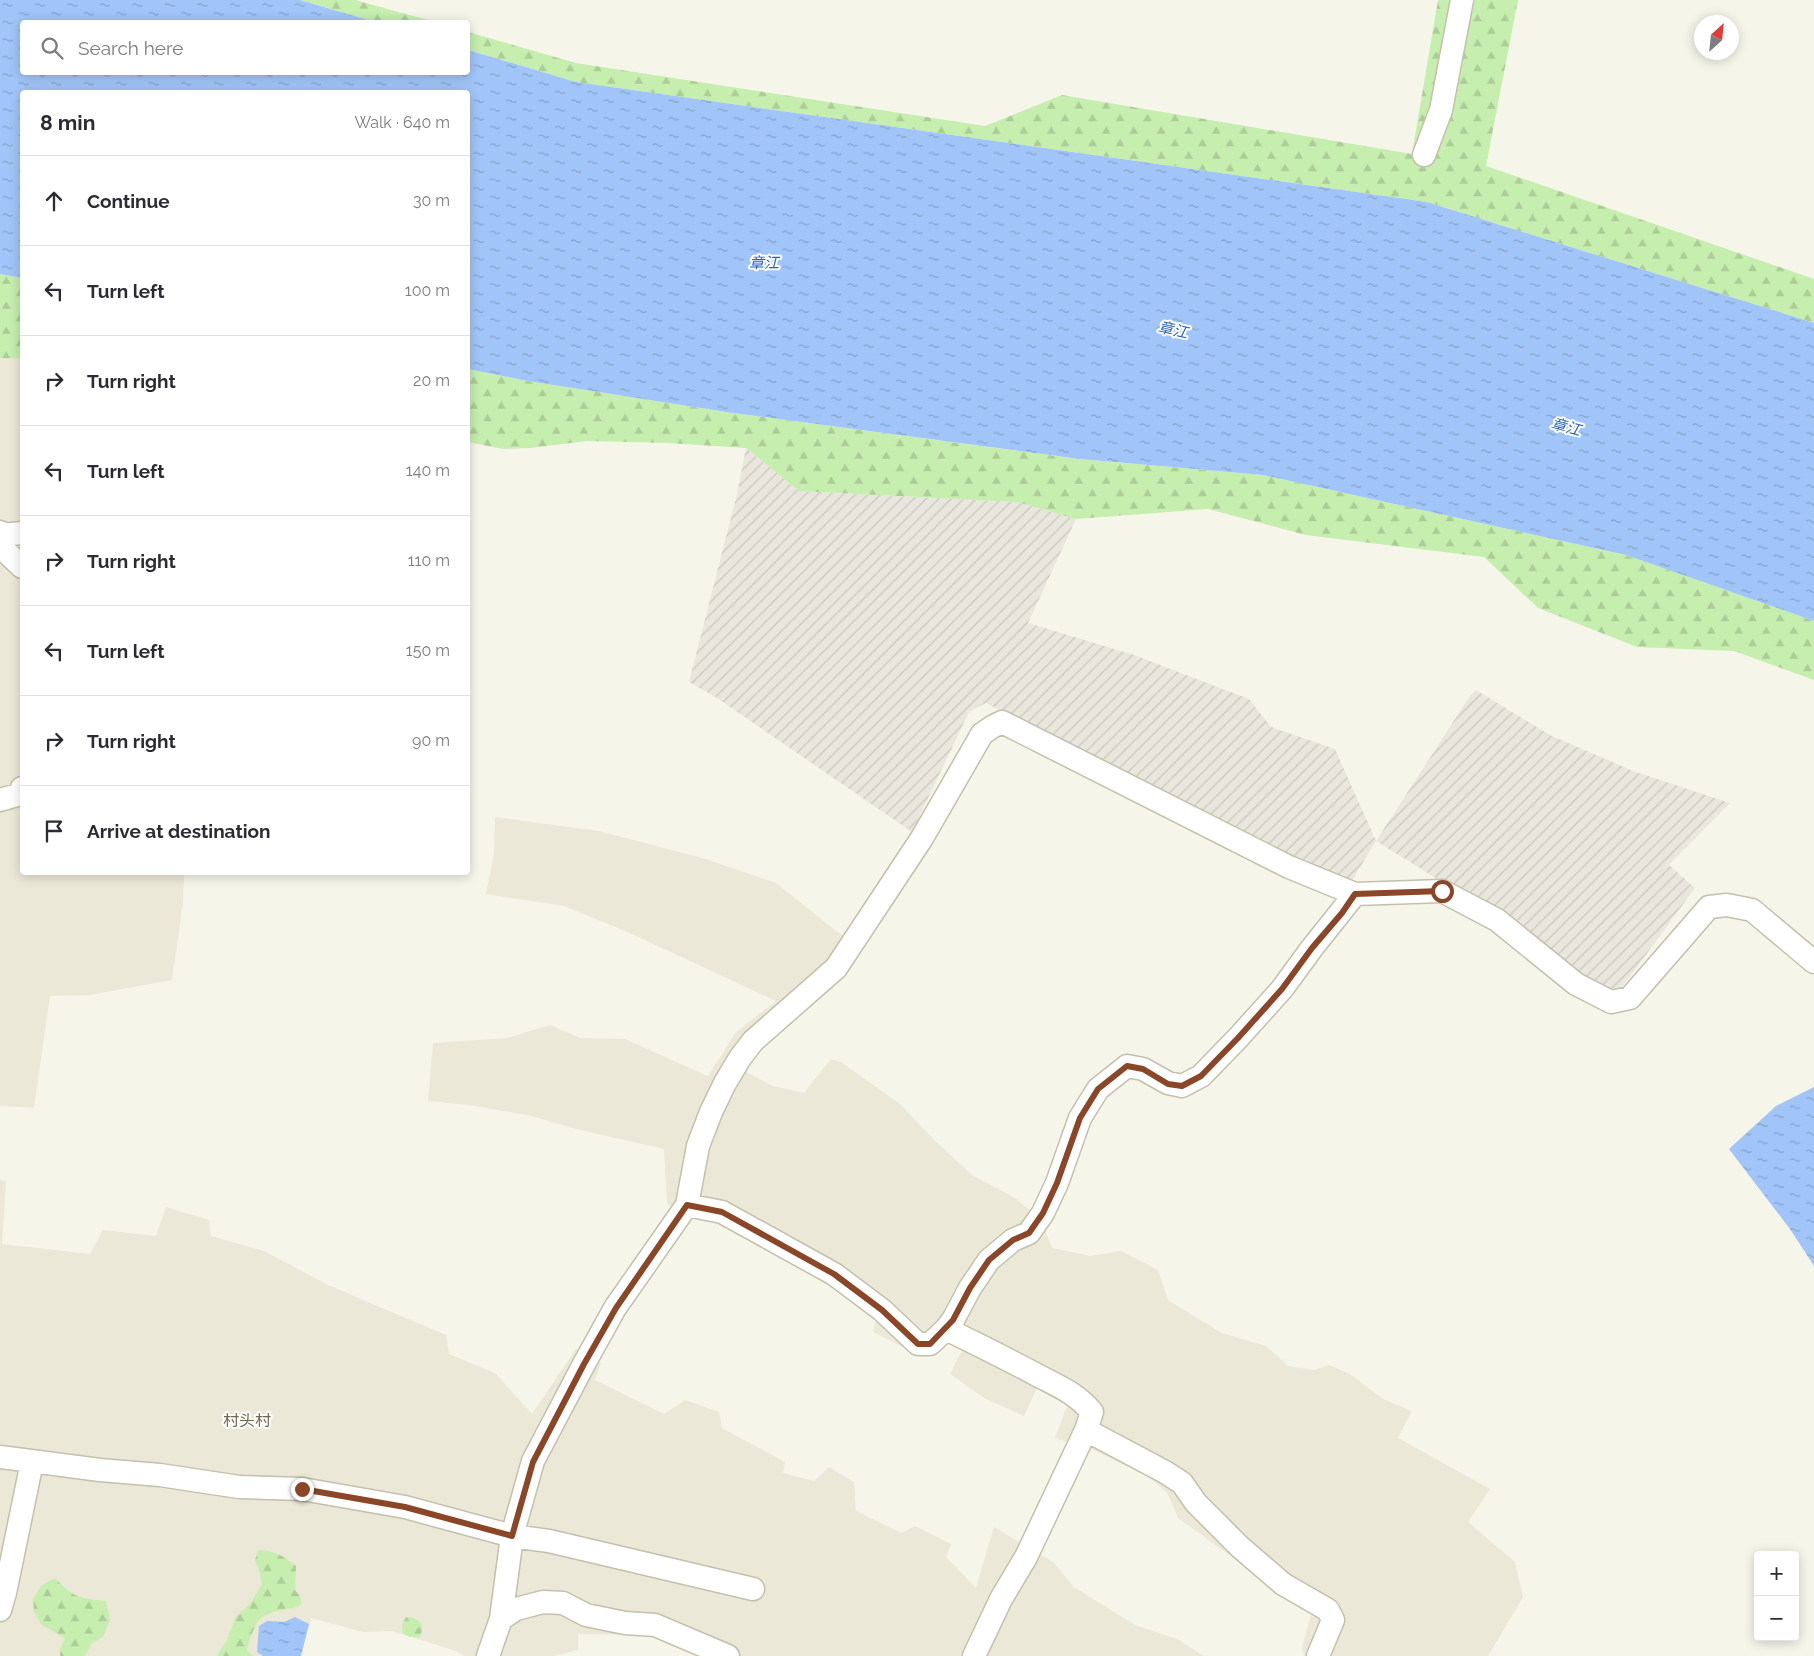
<!DOCTYPE html>
<meta charset="utf-8">
<style>
:root{--surface:#fff;--page:#f7f7f7;--text:#2b2b33;--muted:#7c7c81;--line:#e1e1e2}
body{margin:0;font-family:Raleway,"Noto Sans SC",sans-serif;background:var(--page);color:var(--text)}
.controls{position:absolute;right:15px;bottom:15px;display:grid;overflow:hidden;border-radius:5px;box-shadow:0 2px 12px #0003}
.controls button{width:45px;height:45px;display:grid;place-items:center;padding:0;border:0;border-bottom:1px solid var(--line);background:var(--surface);color:var(--text);font:25px sans-serif}
.compass{position:absolute;left:1694px;top:15px;width:45px;height:45px;border-radius:50%;background:var(--surface);box-shadow:0 2px 12px #0003;rotate:27deg}
.stop{position:absolute;width:15px;height:15px;margin:-11px;border:4px solid #8a4627;border-radius:50%;background:#fff}
.stop.end{background:#8a4627;border-color:#fff;box-shadow:0 1px 5px #0008}
.list{margin:0;padding:0;list-style:none}
h2{display:flex;justify-content:space-between;align-items:center;height:65px;margin:0;padding:0 20px;font-size:21px}
h2 small{font-size:16px;font-weight:400;color:var(--muted)}
.list li{display:grid;grid-template-columns:32px 1fr auto;gap:15px;align-items:center;box-sizing:border-box;height:90px;padding:0 20px;border-top:1px solid var(--line)}
.list b{display:block;font-size:19px;white-space:nowrap}
.list em{font-size:16px;font-style:normal;color:var(--muted)}
.icon{flex:none;width:28px;height:28px;fill:none;stroke:currentColor;stroke-width:2;stroke-linecap:round;stroke-linejoin:round}
.map{position:relative;flex:none;width:1814px;height:1656px;overflow:hidden}
.search{position:absolute;background:var(--surface);box-shadow:0 2px 12px #0003;left:20px;top:20px;width:450px;height:55px;display:flex;align-items:center;gap:12px;box-sizing:border-box;padding:0 18px;border-radius:5px;color:var(--muted);font-size:19px}
.panel{position:absolute;background:var(--surface);box-shadow:0 2px 12px #0003;left:20px;top:90px;width:450px;height:785px;border-radius:5px}
.map>svg:first-child{display:block}
.residential{fill:#ebe8d8}
.industrial{fill:url(#industrial-furrows)}
.forest{fill:url(#forest-firs)}
.water{fill:url(#water-ripples)}
.lines{fill:none;stroke-linecap:round;stroke-linejoin:round}
.minor-casing{stroke:#c3c0ab;stroke-width:25}
.minor{stroke:#fff;stroke-width:22}
.route{stroke:#8a4627;stroke-width:6}
.labels{text-anchor:middle;stroke-width:4;stroke-linejoin:round;paint-order:stroke}
.water-label{font-size:15px;font-style:italic;fill:#2362c5;stroke:#fff}
.quarter-label{font-size:16px;fill:#70684d;stroke:#fff}
</style>
<div class="map">
<svg width="1814" height="1656" viewBox="0 0 1814 1656">
<defs>
<pattern id="industrial-furrows" width="10" height="10" patternUnits="userSpaceOnUse" patternTransform="scale(1.25)"><rect width="10" height="10" fill="#e9e6de"/><path d="M-1 1l2-2M0 10L10 0M9 11l2-2" fill="none" stroke="#cac7bf"/></pattern>
<pattern id="forest-firs" width="22" height="20" patternUnits="userSpaceOnUse" patternTransform="scale(1.25)"><rect width="22" height="20" fill="#c6eeaf"/><path d="M5 1l3.5 6h-7zM16 11l3.5 6h-7z" fill="#accd97"/></pattern>
<pattern id="water-ripples" width="26" height="14" patternUnits="userSpaceOnUse" patternTransform="scale(1.25)"><rect width="26" height="14" fill="#a1c5f8"/><path d="M2 4q2-2 4 0t4 0M15 11q2-2 4 0t4 0" fill="none" stroke="#85a2ca"/></pattern>
</defs>
<rect width="100%" height="100%" fill="#f6f5ea"/>
<!-- residential -->
<path class="residential" d="M0 358H22V872L184 873 183 903 172 980 90 995 50 996 34 1108 0 1106Z
M495 817 599 831 706 859 776 883 836 931 857 945 749 1055 742 1070 773 1086 804 1093 831 1059 841 1062 900 1104 932 1138 972 1175 1015 1198 1041 1220 1052 1248 1090 1256 1121 1251 1158 1270 1168 1300 1222 1333 1266 1346 1288 1366 1314 1370 1329 1365 1350 1374 1383 1399 1412 1411 1398 1438 1490 1489 1468 1522 1515 1562 1523 1597 1488 1656H1304L1302 1648 1312 1611 1264 1580 1178 1518 1168 1494 1149 1477 1089 1448 1055 1438 1067 1406 1037 1388 1024 1416 984 1398 950 1374 964 1346 943 1344 921 1356 873 1332 877 1316 831 1282 718 1220 687 1217 667 1203 664 1149 576 1129 532 1116 469 1105 428 1101 433 1043 507 1038 550 1025 580 1038 625 1039 708 1076 736 1032 776 1001 630 933 564 906 486 894 494 854Z
M0 1180 6 1181 2 1244 90 1254 103 1230 156 1236 166 1207 209 1220 211 1236 264 1251 328 1285 446 1335 449 1354 495 1373 532 1414 576 1349 589 1358 601 1363 595 1380 664 1414 685 1400 719 1412 722 1428 785 1462 783 1473 814 1481 829 1467 854 1482 856 1511 901 1533 915 1526 951 1544 946 1557 976 1588 994 1527 1053 1562 1074 1587 1135 1625 1177 1639 1204 1656H697L656 1635 578 1634V1650L554 1656H465L456 1651 392 1631 363 1632 311 1618 301 1656H0Z"/>
<!-- industrial -->
<path class="industrial" d="M746 448 799 491 1017 502 1076 519 1028 623 1134 655 1249 699 1271 727 1335 749 1376 841 1470 696 1476 690 1550 735 1633 771 1730 803 1669 865 1695 888 1623 986 1603 991 1523 932 1376 841 1351 882 1302 864 986 703 969 712 912 832 717 698 689 682 737 494Z"/>
<!-- forest -->
<path class="forest" d="M300 0H355L435 22H375Z
M1438 0H1518L1486 166 1814 279V323L1427 202 576 82 468 50V32L576 63 985 126 1062 95 1412 154Z
M0 274 22 278V358H0Z
M468 369 528 381 733 413 1079 459 1263 475 1626 555 1814 621V680L1734 651 1637 647 1538 608 1484 557 1306 535 1208 509 1076 519 1017 502 799 491 746 448 668 443 587 441 530 448 503 449 468 442Z
M258 1550C274 1550 285 1557 296 1566L295 1590 300 1596 302 1603 298 1607C261 1614 257 1613 247 1650L252 1656H217L227 1640 236 1616 250 1604 262 1584 259 1570 255 1560Z
M55 1578C73 1598 80 1598 106 1601L110 1620 103 1637 92 1643 85 1656H60V1649L65 1638 42 1625 34 1612 33 1599 42 1585Z
M406 1617C418 1616 427 1626 419 1637H409L403 1633 402 1625Z"/>
<!-- water -->
<path class="water" d="M0 0H300L375 22H22V72H468V50L576 82 1427 202 1814 323V621L1626 555 1263 475 1080 459 733 413 528 381 468 369V92H22V278L0 274Z
M1814 1087V1266L1790 1229 1729 1149 1776 1106Z
M295 1617 309 1624 301 1656H263L257 1652 259 1626 267 1621 284 1622Z"/>
<g class="lines">
<!-- minor casing -->
<g class="minor-casing">
<path id="minor" d="M1424 155 1441 110 1462 0
M0 532 2 535 3 549 22 567
M2 535 22 533
M0 800 21 794 22 788
M687 1205 722 1212 834 1274 882 1310 918 1344H930L946 1329C977 1344 1007 1359 1037 1375 1058 1386 1076 1393 1092 1412L1086 1430 1026 1557 1001 1599 974 1656
M946 1329 953 1320 970 1288 989 1260 1013 1240 1029 1233 1043 1213 1057 1183 1080 1118 1098 1089 1127 1066 1143 1069 1168 1083 1182 1086 1201 1076 1238 1038 1282 989 1312 948 1355 894
M1086 1430 1165 1472 1182 1483 1196 1503 1240 1547 1283 1584 1328 1610 1333 1620 1318 1656
M0 1457 100 1470 160 1475 239 1487 302 1489 405 1507 512 1536 501 1619 488 1656
M753 1589 549 1541 512 1536 533 1461 584 1364 615 1308 687 1205 698 1146 711 1112 725 1083 740 1058 753 1041 836 968 922 838 982 734 992 727 1002 722 1289 867 1355 894 1442 891 1497 920 1576 984 1611 1002 1630 998 1709 907 1727 905 1752 910 1814 962
M0 1610 5 1593 32 1462
M501 1619 516 1609 543 1602 563 1603 586 1615 625 1623 655 1625 728 1656"/>
</g>
<!-- minor -->
<use href="#minor" class="minor"/>
</g>
<g class="lines">
<!-- route -->
<path class="route" d="M302 1489 405 1507 512 1536 533 1462 584 1364 616 1308 687 1205 722 1212 834 1274 882 1310 918 1344H930L953 1320 970 1288 989 1260 1013 1240 1029 1233 1043 1213 1057 1183 1080 1118 1098 1089 1127 1066 1143 1069 1168 1084 1182 1086 1201 1076 1238 1038 1282 989 1312 948 1342 913 1355 894 1442 891"/>
</g>
<g class="labels">
<!-- water labels -->
<g class="water-label">
<text x="764" y="268">章江</text>
<text transform="translate(1173 330) rotate(12)" y="5">章江</text>
<text transform="translate(1566 427) rotate(15)" y="5">章江</text>
</g>
<!-- quarter labels -->
<g class="quarter-label">
<text x="247" y="1426">村头村</text>
</g>
</g>
</svg>
<div class="controls">
<button>+</button>
<button>−</button>
</div>
<svg class="compass" viewBox="-18 -18 36 36"><path d="M0-13l5 13h-10z" fill="#e53935"/><path d="M0 13l5-13h-10z" fill="#7c7c81"/></svg>
<div class="stop" style="left:1442px;top:891px"></div>
<div class="stop end" style="left:302px;top:1489px"></div>
<div class="search"><svg class="icon" aria-label="search" viewBox="0 0 24 24"><circle cx="10" cy="10" r="6"/><path d="M15 15l6 6"/></svg>Search here</div>
<section class="panel">
<h2>8 min<small>Walk · 640 m</small></h2>
<ul class="list">
<li><svg class="icon" aria-label="ahead" viewBox="0 0 24 24"><path d="M12 20V5M6 11l6-6 6 6"/></svg><div><b>Continue</b></div><em>30 m</em></li>
<li><svg class="icon" aria-label="left" viewBox="0 0 24 24"><path d="M17 20v-9H6M10 6l-5 5 5 5"/></svg><div><b>Turn left</b></div><em>100 m</em></li>
<li><svg class="icon" aria-label="right" viewBox="0 0 24 24"><path d="M7 20v-9h11M14 6l5 5-5 5"/></svg><div><b>Turn right</b></div><em>20 m</em></li>
<li><svg class="icon" aria-label="left" viewBox="0 0 24 24"><path d="M17 20v-9H6M10 6l-5 5 5 5"/></svg><div><b>Turn left</b></div><em>140 m</em></li>
<li><svg class="icon" aria-label="right" viewBox="0 0 24 24"><path d="M7 20v-9h11M14 6l5 5-5 5"/></svg><div><b>Turn right</b></div><em>110 m</em></li>
<li><svg class="icon" aria-label="left" viewBox="0 0 24 24"><path d="M17 20v-9H6M10 6l-5 5 5 5"/></svg><div><b>Turn left</b></div><em>150 m</em></li>
<li><svg class="icon" aria-label="right" viewBox="0 0 24 24"><path d="M7 20v-9h11M14 6l5 5-5 5"/></svg><div><b>Turn right</b></div><em>90 m</em></li>
<li><svg class="icon" aria-label="arrive" viewBox="0 0 24 24"><path d="M6 21V4h12l-3 4 3 4H6"/></svg><div><b>Arrive at destination</b></div></li>
</ul>
</section>
</div>
